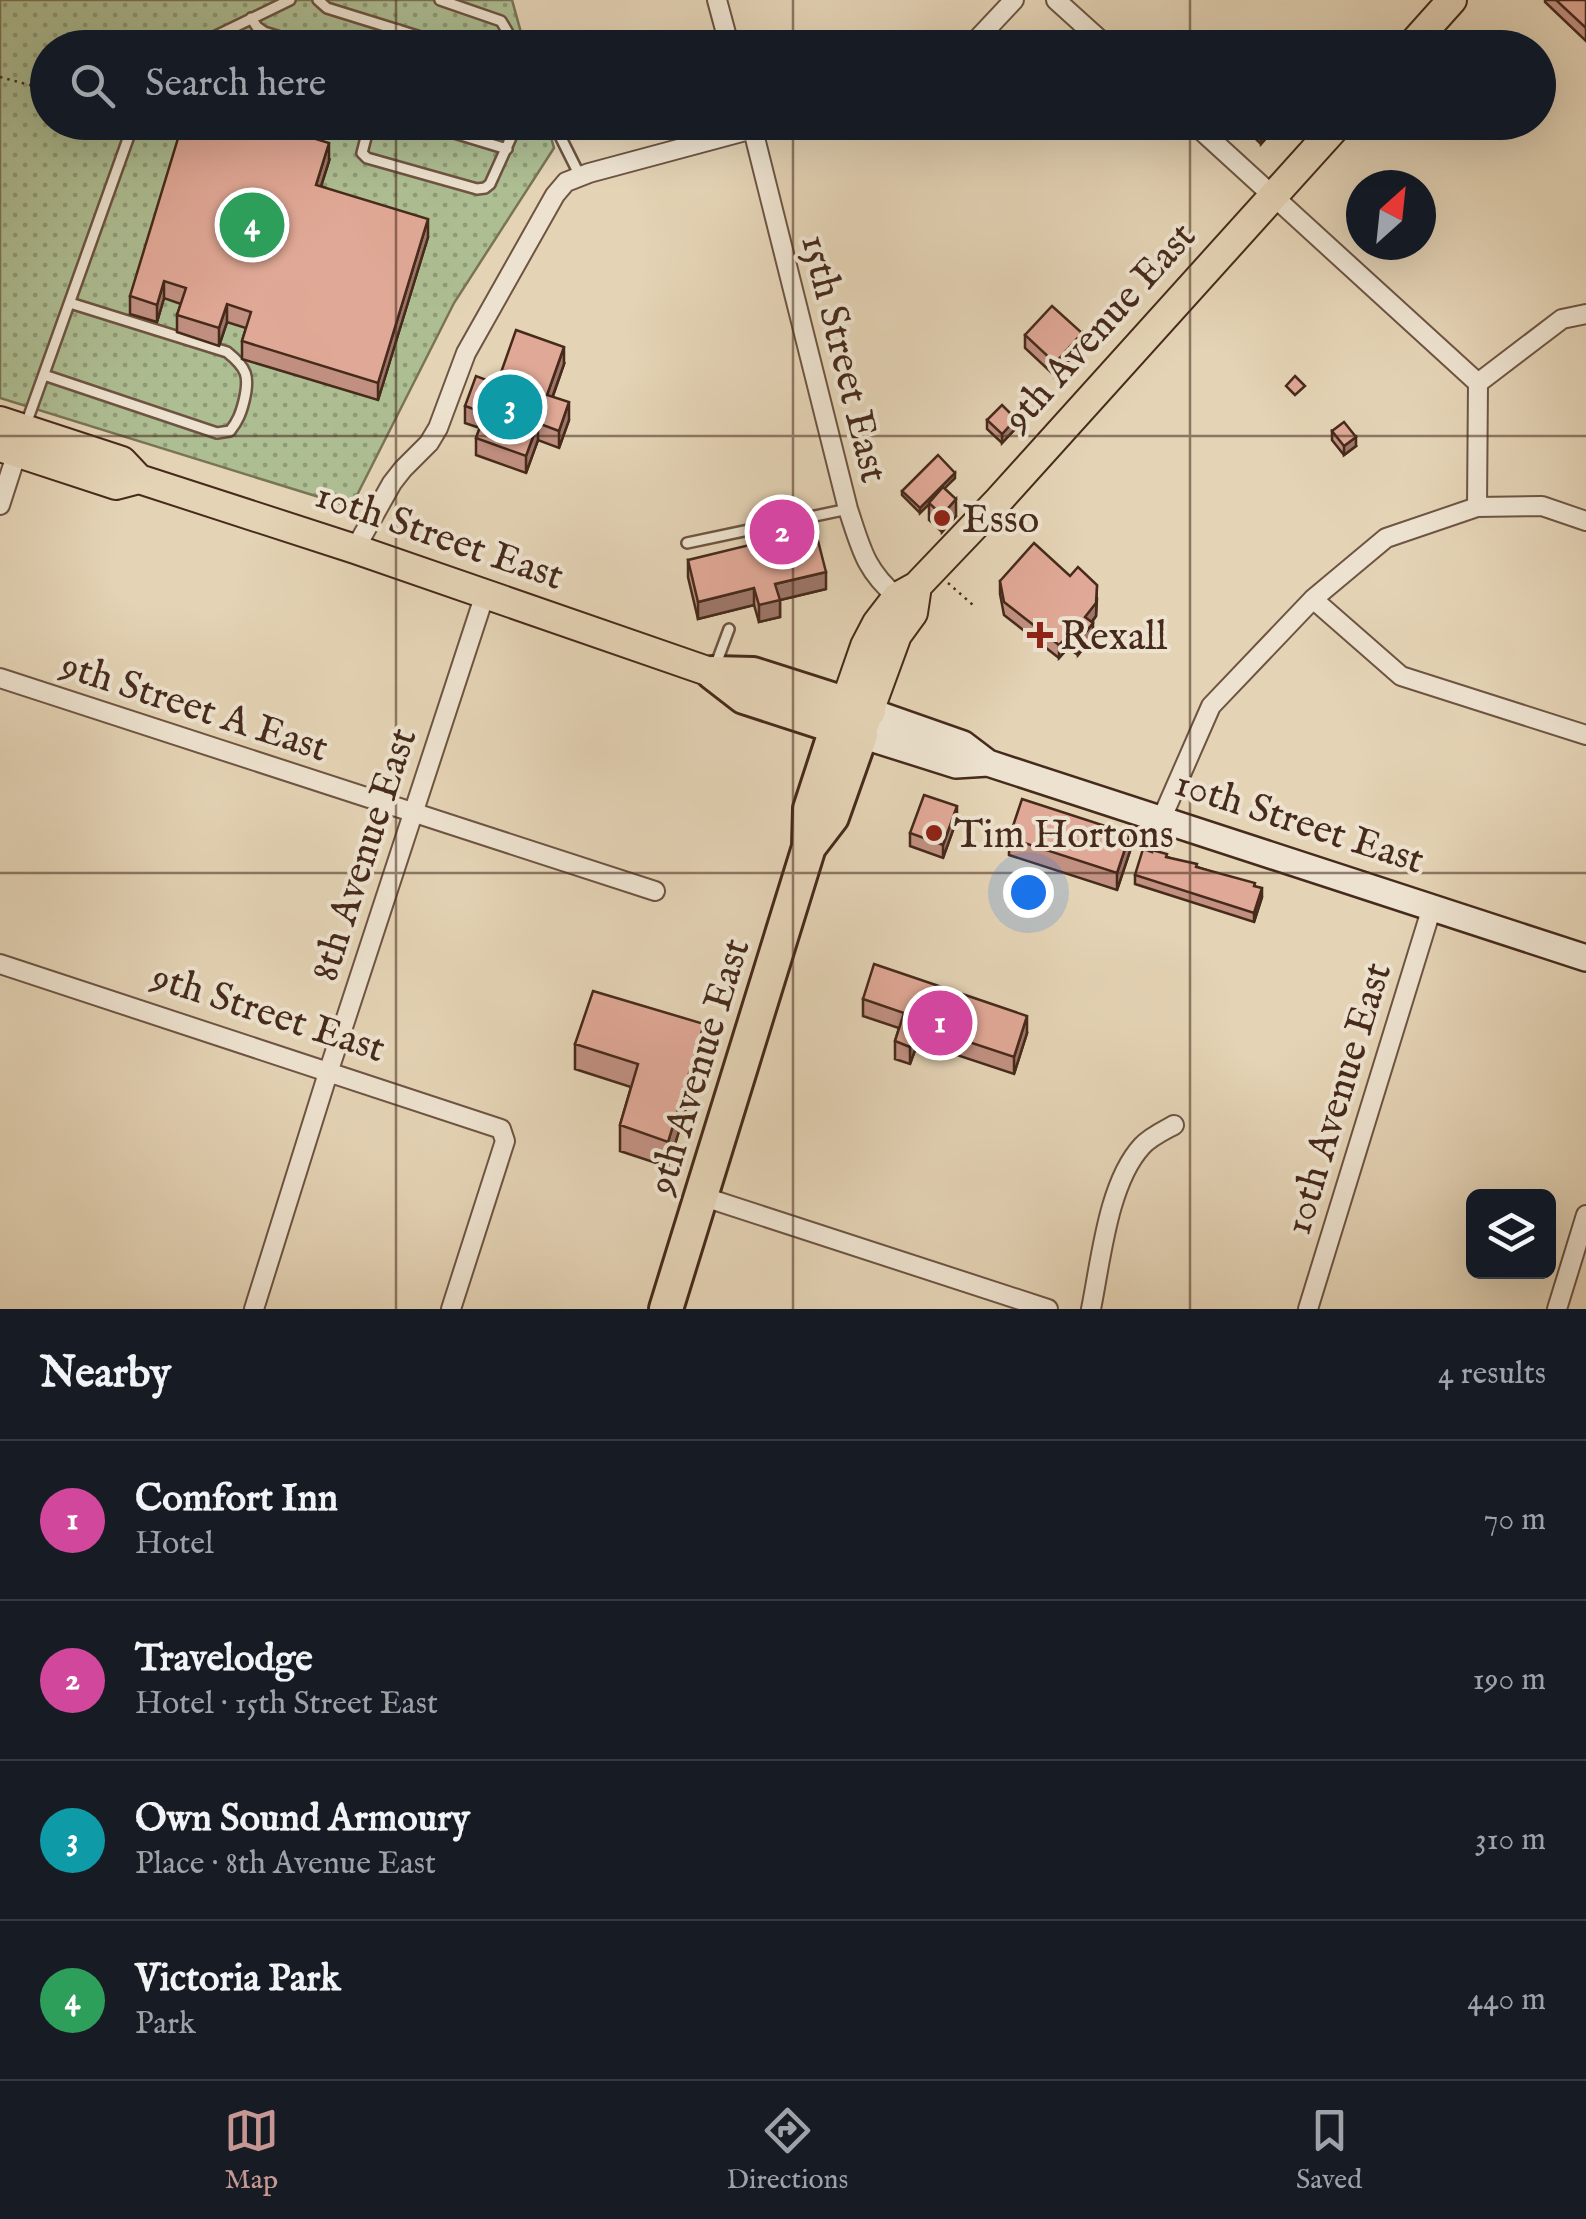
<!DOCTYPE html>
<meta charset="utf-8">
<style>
:root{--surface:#171b24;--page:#242831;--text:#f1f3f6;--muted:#9ea1a6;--line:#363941;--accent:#c59692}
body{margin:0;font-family:"IM FELL English",serif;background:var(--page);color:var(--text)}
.controls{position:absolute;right:30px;bottom:30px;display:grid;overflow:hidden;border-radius:15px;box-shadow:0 10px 40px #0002}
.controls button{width:90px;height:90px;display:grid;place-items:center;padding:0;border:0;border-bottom:2px solid var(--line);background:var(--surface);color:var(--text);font:50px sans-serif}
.compass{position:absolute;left:1346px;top:170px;width:90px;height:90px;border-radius:50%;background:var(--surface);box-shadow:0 10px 40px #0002;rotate:27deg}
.you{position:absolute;left:1028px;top:892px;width:35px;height:35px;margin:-25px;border:8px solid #fff;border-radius:50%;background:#1a73e8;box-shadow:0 0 0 15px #1a73e833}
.badge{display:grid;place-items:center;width:65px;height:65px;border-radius:50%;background:var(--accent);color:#fff;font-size:32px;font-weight:700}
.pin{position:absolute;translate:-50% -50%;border:5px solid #fff;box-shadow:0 2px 10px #0006}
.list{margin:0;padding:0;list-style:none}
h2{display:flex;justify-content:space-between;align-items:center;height:130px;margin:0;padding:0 40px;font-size:42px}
h2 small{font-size:32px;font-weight:400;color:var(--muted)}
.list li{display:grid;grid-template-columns:65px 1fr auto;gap:30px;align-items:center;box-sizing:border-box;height:160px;padding:0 40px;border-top:2px solid var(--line)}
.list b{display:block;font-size:38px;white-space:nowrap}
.list p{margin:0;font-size:32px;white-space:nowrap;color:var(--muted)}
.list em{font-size:32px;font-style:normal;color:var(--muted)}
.icon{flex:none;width:55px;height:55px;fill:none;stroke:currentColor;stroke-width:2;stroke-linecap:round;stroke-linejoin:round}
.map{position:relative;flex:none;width:1586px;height:1309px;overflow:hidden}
.search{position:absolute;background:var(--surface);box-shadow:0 10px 40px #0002;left:30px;right:30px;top:30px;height:110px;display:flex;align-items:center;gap:25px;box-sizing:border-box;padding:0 35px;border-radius:55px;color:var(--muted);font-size:38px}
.sheet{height:770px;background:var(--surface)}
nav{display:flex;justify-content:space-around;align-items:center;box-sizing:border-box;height:140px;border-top:2px solid var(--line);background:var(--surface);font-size:28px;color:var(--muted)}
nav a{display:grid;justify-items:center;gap:5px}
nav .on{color:var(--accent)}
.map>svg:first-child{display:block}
.park{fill:url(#park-dots);stroke:#7a7457;stroke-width:2.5}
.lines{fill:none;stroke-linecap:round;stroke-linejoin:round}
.lane-casing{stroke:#6e5442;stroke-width:14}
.street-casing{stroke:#6e5442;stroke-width:22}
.secondary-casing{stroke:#462a1b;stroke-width:30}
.primary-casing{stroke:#462a1b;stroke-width:32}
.highway-casing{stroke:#462a1b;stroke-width:38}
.path{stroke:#462a1b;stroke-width:2.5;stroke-dasharray:2.5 5;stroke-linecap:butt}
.lane{stroke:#ede2cf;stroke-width:9}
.street{stroke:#ede2cf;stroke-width:18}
.secondary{stroke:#ede2cf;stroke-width:25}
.primary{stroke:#e4d3b5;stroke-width:28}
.highway{stroke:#e4d3b5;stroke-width:32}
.wall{fill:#c19081;stroke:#462a1b;stroke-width:2.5}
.shaded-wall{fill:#9d7669;stroke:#462a1b;stroke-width:2.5}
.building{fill:#e0a896;stroke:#462a1b;stroke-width:2.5}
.grid{fill:none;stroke:#462a1b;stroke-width:2.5;stroke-opacity:0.55}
.poi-dot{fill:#8f2418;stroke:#ede2cf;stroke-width:4}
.labels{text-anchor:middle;stroke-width:8;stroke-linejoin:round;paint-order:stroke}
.street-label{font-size:40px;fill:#462a1b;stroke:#ede2cf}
.poi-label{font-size:40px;fill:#462a1b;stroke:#ede2cf;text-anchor:start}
</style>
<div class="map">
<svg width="1586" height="1309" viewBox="0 0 1586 1309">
<defs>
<pattern id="park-dots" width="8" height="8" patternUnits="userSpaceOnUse" patternTransform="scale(2.5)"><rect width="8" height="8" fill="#aebe93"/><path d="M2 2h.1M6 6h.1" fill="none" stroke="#8f9b77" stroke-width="1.8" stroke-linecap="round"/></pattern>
</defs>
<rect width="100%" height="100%" fill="#e4d3b5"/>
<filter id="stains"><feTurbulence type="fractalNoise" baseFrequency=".002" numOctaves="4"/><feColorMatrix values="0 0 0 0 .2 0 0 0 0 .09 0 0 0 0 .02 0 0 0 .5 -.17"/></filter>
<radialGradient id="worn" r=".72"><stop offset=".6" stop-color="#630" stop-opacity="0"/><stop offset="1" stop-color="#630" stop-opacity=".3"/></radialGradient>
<!-- park -->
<path class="park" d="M0 0H512L525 47 48 48V122L547 123 554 148 454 303 351 507 0 398Z"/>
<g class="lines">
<!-- lane casing -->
<g class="lane-casing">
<path id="lane" d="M318 0 327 8 456 48
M440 0 501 21 517 48
M251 18 257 27 264 32 315 48
M191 48 290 0
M394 48 399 30
M370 122 362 153 367 158 477 189 485 188 490 184 518 122
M418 122 507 149
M553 122 580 176
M44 375 217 433 230 431C238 421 241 413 244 401 250 376 247 368 227 352L70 303
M25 427 134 122
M687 543 848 509
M716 664 729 629"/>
</g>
<!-- street casing -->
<g class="street-casing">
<path id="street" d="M717 0 730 48
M1056 0 1109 48
M969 48 1014 0
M751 122 848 509C861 548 865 570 897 597
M1192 122 1478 383
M1478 383 1562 319 1586 314
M0 505 20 443
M1477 507 1478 383
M355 549 392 483 403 469 429 443 438 428 466 353 555 195 566 182 589 173 753 129 774 128 795 122
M1313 599 1401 676 1586 735
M0 678 655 891
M1161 820 1211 706 1313 599 1386 538 1477 507 1542 506 1586 521
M0 964 501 1129 505 1141 451 1309
M701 1196 1048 1309
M254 1309 328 1073 485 594
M1091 1309C1101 1260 1108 1183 1142 1146 1150 1137 1163 1131 1174 1125
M1308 1309 1432 907
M1557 1309 1586 1215"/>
</g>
<!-- secondary casing -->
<g class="secondary-casing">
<path id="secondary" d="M869 711 963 744 988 763 1586 958
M861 735 956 765 988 763"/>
</g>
<!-- primary casing -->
<g class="primary-casing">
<path id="primary" d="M1409 48 1452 0
M0 421 122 461 139 479 355 549 713 673
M0 447 116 485 139 479
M839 721 865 646 877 623 897 597 917 586 999 500 1340 122
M863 728 897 635 913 613 917 586"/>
</g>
<!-- highway casing -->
<g class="highway-casing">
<path id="highway" d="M713 673 744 697 861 735 832 817 809 847
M713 673 753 674 869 711
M666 1309 809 847 810 809 837 726"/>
</g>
<!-- path -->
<path class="path" d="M0 77 48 90
M948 583 973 605"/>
<!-- lane -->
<use href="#lane" class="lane"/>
<!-- street -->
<use href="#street" class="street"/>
<!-- secondary -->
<use href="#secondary" class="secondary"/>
<!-- primary -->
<use href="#primary" class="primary"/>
<!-- highway -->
<use href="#highway" class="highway"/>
</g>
<!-- wall -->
<path class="wall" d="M1545 0H1586V41L1545 2Z
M1241 122H1280L1261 144 1241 125Z
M329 161 321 186 428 237 378 400 242 359V341L246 328 227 322 219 346 177 332V315L181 304 164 298 157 322 130 314V296Z
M1025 335 1082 346 1055 376 1025 348Z
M564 364 553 396 569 420 559 448 538 440 526 473 476 455V438L480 428 465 423V406L497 384Z
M987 420 1016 428 1002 443 987 429Z
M1332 431 1356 446 1344 455 1332 440Z
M955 478 944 488 956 516 942 532 929 520V504L920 513 902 495V491Z
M688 560 826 589 780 600V617L759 622 754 605 698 619 688 577Z
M1070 576 1097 598 1096 616 1092 622 1093 636 1078 655 1068 648 1059 658 1004 615 1000 594V581Z
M957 819 943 858 910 846V833Z
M1009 838 1130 851 1117 890 1009 855Z
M1167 857 1255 886 1262 897 1254 922 1135 884V875Z
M863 999 1027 1033 1014 1074 918 1042 910 1064 895 1059V1041L899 1028 863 1016Z
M575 1044 704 1049 668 1167 620 1151V1125L631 1087 575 1069Z"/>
<!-- shaded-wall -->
<path class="shaded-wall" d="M1268 122H1280L1261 144V131Z
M329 143V161L316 202V185Z
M428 219V237L378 400V383Z
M164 281V298L157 322V305Z
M227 304V322L219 346V328Z
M1082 333V346L1055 376V363Z
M564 347V364L547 412V395Z
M569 402V420L559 448V431Z
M1016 419V428L1002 443V434Z
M538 423V440L526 473V456Z
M1356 437V446L1344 455V446Z
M955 473V478L920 513V508Z
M956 499V516L942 532V515Z
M826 572V589L780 600V617L759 622V605L775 584Z
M1097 585 1096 616 1085 630V617Z
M754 588V605L698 619V602Z
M1093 623V636L1078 655V642Z
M1068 635V648L1059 658V645Z
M957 806V819L943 858V845Z
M1130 834V851L1117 890V873Z
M1262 888V897L1254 922V913Z
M1027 1016V1033L1014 1074V1057Z
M704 1024V1049L668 1167V1142Z
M918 1025V1042L910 1064V1047Z"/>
<!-- building -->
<path class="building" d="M1556 0H1586V28Z
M183 122H261L329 143 316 185 428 219 378 383 242 341 251 312 227 304 219 328 177 315 186 288 164 281 157 305 130 296Z
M1252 122H1268L1261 131Z
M1052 306 1082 333 1055 363 1025 335Z
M516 330 564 347 547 395 569 402 559 431 538 423 526 456 476 438 485 413 465 406 476 376 497 384Z
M1295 376 1305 386 1295 395 1286 386Z
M1002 405 1016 419 1002 434 987 420Z
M1344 422 1356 437 1344 446 1332 431Z
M938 455 955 473 920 508 902 491Z
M943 487 956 499 942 515 929 503Z
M815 529 826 572 775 584 780 600 759 605 754 588 698 602 688 560Z
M1034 543 1070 576 1078 567 1097 585 1096 603 1085 617 1093 623 1078 642 1068 635 1059 645 1004 602 1000 581Z
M924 795 957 806 943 845 910 833Z
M1022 799 1130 834 1117 873 1009 838Z
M1143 849 1152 852V850L1167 854 1166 857 1197 864 1196 867 1255 883 1254 886 1262 888 1254 913 1135 875Z
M874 964 1027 1016 1014 1057 918 1025 910 1047 895 1041 904 1013 863 999Z
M593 991 704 1024 668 1142 620 1125 638 1064 575 1044Z"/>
<!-- grid -->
<path class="grid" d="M396 0V48M793 0V48M1190 0V48M396 122V1309M793 122V1309M1190 122V1309M0 436H1586M0 873H1586"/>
<!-- markers -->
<g class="poi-dot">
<circle cx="942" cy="518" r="10"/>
<path d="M1035 620h10v10h10v10h-10v10h-10v-10h-10v-10h10z"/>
<circle cx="934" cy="833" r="10"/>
</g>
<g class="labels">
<!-- street labels -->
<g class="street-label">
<text transform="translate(1098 326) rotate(-48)" y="14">9th Avenue East</text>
<text transform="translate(846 358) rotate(76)" y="14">15th Street East</text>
<text transform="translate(440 534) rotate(19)" y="14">10th Street East</text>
<text transform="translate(195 705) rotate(18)" y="14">9th Street A East</text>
<text transform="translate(1300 820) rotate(18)" y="14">10th Street East</text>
<text transform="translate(362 854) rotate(-72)" y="14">8th Avenue East</text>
<text transform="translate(269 1011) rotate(18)" y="14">9th Street East</text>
<text transform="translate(697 1066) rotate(-73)" y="14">9th Avenue East</text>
<text transform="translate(1336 1098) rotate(-73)" y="14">10th Avenue East</text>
</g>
<!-- poi labels -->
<g class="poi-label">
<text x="962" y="532">Esso</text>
<text x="1060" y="649">Rexall</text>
<text x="954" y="847">Tim Hortons</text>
</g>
</g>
<rect width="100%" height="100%" filter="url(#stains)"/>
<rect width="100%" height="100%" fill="url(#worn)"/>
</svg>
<div class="controls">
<button><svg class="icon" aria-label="layers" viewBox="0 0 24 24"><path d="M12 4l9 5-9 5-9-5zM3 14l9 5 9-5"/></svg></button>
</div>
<svg class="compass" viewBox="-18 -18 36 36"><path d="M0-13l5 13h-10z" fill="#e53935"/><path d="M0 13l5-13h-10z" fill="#9ea1a6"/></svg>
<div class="you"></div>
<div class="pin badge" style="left:940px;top:1023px;background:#d1479c">1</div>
<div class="pin badge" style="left:782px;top:532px;background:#d1479c">2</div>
<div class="pin badge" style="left:510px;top:407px;background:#0f9aa8">3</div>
<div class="pin badge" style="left:252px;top:225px;background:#2e9e5b">4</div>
<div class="search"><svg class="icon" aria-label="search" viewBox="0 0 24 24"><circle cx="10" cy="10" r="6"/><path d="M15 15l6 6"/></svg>Search here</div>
</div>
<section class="sheet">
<h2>Nearby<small>4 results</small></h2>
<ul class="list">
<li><span class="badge" style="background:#d1479c">1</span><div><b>Comfort Inn</b><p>Hotel</p></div><em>70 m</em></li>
<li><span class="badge" style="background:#d1479c">2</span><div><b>Travelodge</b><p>Hotel · 15th Street East</p></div><em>190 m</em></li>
<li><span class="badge" style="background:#0f9aa8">3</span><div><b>Own Sound Armoury</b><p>Place · 8th Avenue East</p></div><em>310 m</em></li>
<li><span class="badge" style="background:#2e9e5b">4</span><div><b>Victoria Park</b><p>Park</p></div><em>440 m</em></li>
</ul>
</section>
<nav>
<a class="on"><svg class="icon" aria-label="map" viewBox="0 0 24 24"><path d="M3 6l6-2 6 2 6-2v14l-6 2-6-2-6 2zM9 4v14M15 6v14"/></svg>Map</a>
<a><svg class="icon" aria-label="directions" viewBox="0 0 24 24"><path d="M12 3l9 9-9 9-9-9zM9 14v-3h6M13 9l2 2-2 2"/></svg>Directions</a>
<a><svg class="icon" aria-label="saved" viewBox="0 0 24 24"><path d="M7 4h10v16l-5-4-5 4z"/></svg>Saved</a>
</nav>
